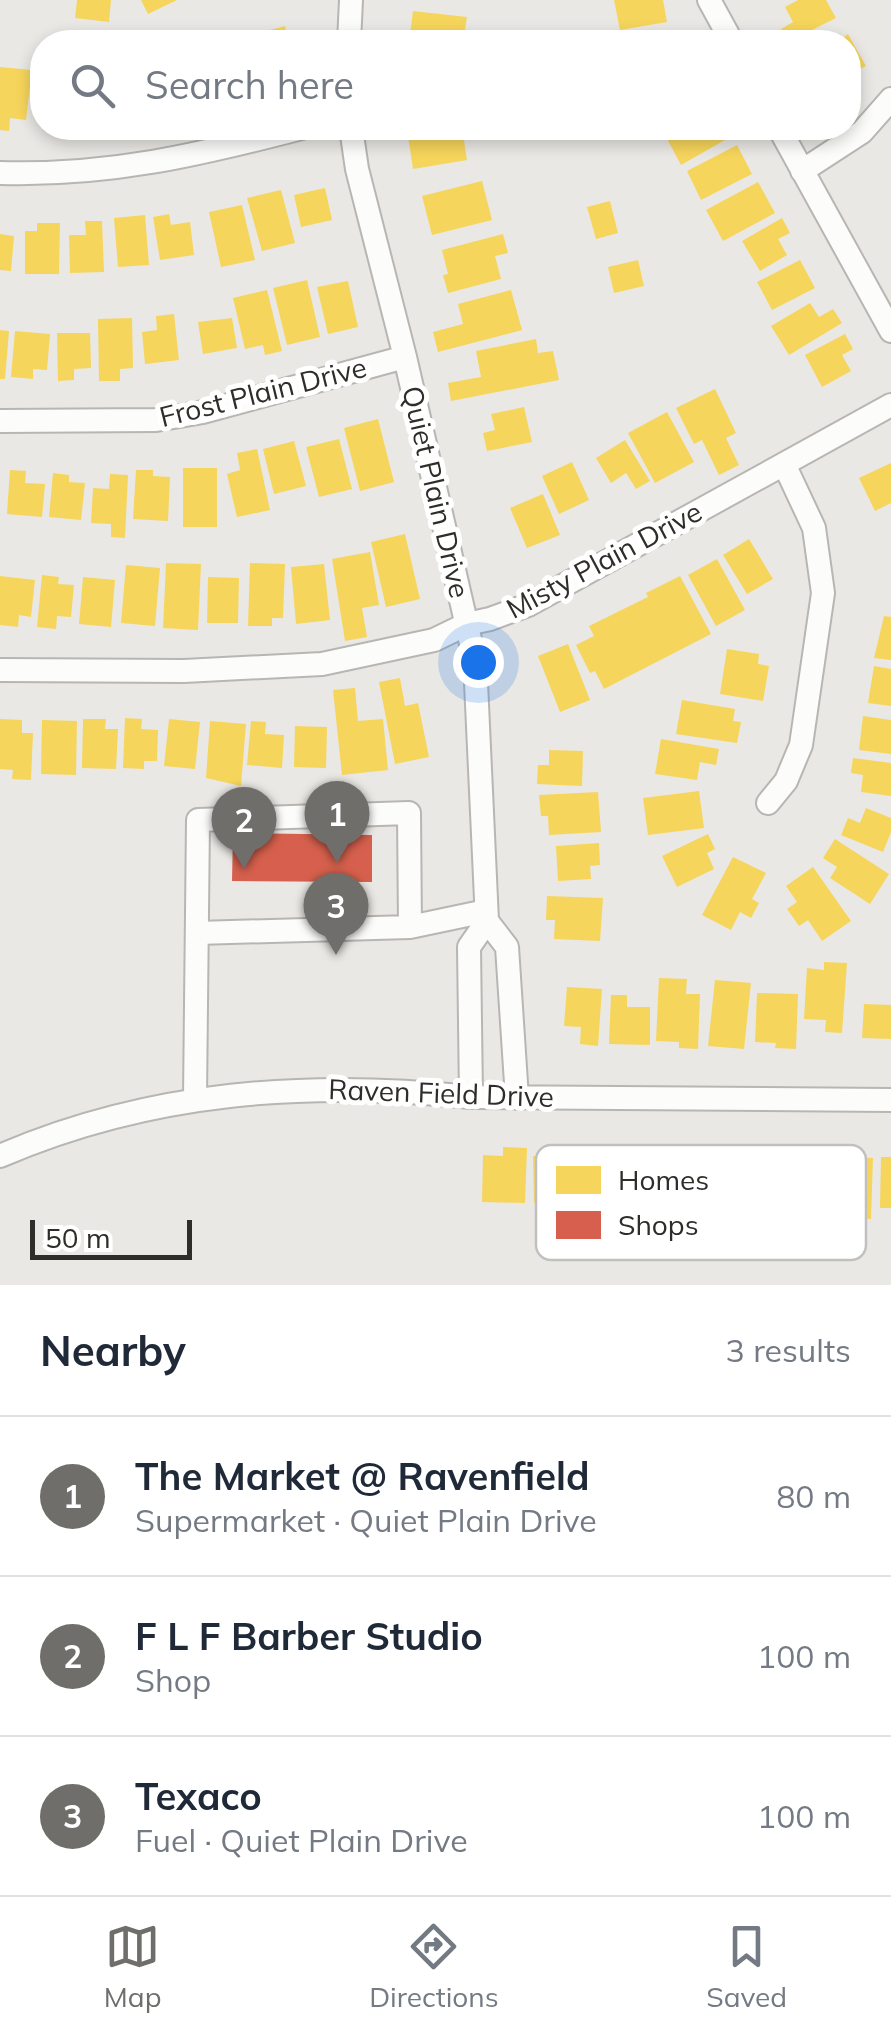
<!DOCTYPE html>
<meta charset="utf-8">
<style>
:root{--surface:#fff;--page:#f6f6f7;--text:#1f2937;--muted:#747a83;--line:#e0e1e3;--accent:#706e6b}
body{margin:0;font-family:Mulish,sans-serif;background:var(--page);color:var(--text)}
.scale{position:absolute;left:30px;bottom:25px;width:162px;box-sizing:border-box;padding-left:10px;border:5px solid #2f2d2a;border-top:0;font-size:28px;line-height:35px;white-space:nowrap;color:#2f2d2a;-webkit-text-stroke:8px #fff;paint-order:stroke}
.you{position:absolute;left:478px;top:662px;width:35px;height:35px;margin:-25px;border:8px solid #fff;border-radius:50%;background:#1a73e8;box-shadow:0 0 0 15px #1a73e833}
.badge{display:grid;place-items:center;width:65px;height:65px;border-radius:50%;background:var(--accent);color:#fff;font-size:32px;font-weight:700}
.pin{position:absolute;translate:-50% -82px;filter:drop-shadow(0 2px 5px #0008)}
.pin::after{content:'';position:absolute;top:52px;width:35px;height:30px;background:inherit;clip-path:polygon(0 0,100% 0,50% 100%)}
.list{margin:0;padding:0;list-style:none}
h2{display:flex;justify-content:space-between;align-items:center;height:130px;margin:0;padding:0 40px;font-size:42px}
h2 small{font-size:32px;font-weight:400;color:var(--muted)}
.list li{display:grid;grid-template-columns:65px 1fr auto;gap:30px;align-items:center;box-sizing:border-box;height:160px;padding:0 40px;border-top:2px solid var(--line)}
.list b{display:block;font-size:38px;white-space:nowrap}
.list p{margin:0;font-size:32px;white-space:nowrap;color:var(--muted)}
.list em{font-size:32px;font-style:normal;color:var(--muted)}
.icon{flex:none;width:55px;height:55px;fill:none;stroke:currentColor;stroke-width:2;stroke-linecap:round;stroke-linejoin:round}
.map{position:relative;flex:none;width:891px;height:1285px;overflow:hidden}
.search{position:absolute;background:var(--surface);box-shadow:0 5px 15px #0003;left:30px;right:30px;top:30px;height:110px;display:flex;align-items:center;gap:25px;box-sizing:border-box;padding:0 35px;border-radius:40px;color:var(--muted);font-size:38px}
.sheet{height:610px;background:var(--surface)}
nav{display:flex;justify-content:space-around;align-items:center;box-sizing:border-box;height:140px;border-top:2px solid var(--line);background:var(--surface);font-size:28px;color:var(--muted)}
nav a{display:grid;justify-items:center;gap:5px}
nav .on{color:var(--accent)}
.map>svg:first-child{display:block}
.homes{fill:#f6d55c}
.shops{fill:#d6604d}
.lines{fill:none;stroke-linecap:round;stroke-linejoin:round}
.minor-casing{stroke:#b8b6b3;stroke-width:26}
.minor{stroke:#fcfcfb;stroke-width:22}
.labels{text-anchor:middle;stroke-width:10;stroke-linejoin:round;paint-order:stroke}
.street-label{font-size:28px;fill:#2f2d2a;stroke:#fff}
.key{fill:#fff;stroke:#c1c0bf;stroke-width:2.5}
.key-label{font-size:28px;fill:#2f2d2a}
</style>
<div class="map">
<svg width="891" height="1285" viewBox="0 0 891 1285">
<rect width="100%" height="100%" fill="#eae8e4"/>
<!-- homes -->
<path class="homes" d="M77 0H111L109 22 75 18Z
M141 0H177L148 14Z
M614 0H663L667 22 620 30Z
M798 0H826L836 18 788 42 781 29 793 22 785 7Z
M413 11 467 17 464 35 457 34 456 42H409Z
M285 26 289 42H253L251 35Z
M848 34 866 66 848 75V42H837Z
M0 67 32 70 26 120 10 118 9 131 0 130Z
M462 128 467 160 413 169 407 129Z
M678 128H727L732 136 681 165 665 135Z
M737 145 752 174 701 200 687 171Z
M482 181 492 220 432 235 422 196Z
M758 182 775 213 723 241 706 210Z
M325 188 332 220 301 227 294 195Z
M281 190 295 243 262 251 247 198Z
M610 201 618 233 596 239 587 207Z
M242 205 255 260 221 267 209 212Z
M169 214 171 225 190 222 194 255 160 260 153 217Z
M145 215 149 265 118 267 114 218Z
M782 218 790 233 778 239 787 255 760 271 742 241Z
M85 221H102L104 272 70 273 69 235H86Z
M37 223H60L59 274H25V231H37Z
M0 234 14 236 11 271 0 270Z
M503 234 508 253 495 256 501 279 448 293 443 275 448 274 442 250Z
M638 260 644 286 614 293 608 267Z
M800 260 815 288 772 310 757 282Z
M307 280 320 337 287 345 273 288Z
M348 281 358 327 328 334 317 287Z
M267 290 282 351 265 355 263 345 245 349 233 298Z
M511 290 522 330 438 352 433 332 463 324 458 304Z
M810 303 819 317 833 309 842 323 789 355 771 326Z
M174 314 179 360 145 364 142 332 157 330 156 316Z
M132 318 133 368 120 369V381H99L98 319Z
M232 318 237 348 203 354 198 322Z
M0 330 9 331 5 379H0Z
M15 331 50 334 47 370 33 369V379L11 377Z
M57 333H90L91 368 74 369V380L58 381Z
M845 334 853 349 842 355 851 371 822 387 805 355Z
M536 339 538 353 553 351 559 380 451 401 448 383 481 377 476 351Z
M715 389 736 433 726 438 739 465 719 475 702 440 694 444 676 408Z
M524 407 532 442 487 451 483 433 495 430 491 414Z
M667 412 694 462 655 483 628 433Z
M378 419 394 482 360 491 344 428Z
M339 439 352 489 319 497 306 447Z
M625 440 650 481 636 489 626 473 611 483 596 458Z
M294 441 306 486 274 494 263 449Z
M257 449 270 510 237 517 227 474 240 470 237 453Z
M572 462 589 500 559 514 542 476Z
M891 463V503L875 511 859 478Z
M183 468H217V527H183Z
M10 470 26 471 25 483 45 484 42 517 7 514Z
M136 470H153V476L170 477 168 521 133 519Z
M53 473 69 475V482L85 483 81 520 49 517Z
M110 474 128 475 125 538 111 537V524L91 523 93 488 109 489Z
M543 494 560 535 527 548 510 508Z
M405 534 420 599 386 607 371 542Z
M749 539 773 579 747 594 723 555Z
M370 552 379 605 362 608 367 637 345 641 332 559Z
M717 559 745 610 716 626 688 575Z
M166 563 201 564 198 630 163 628Z
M250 563 285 564 283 618H272V626H248Z
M324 564 330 620 296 624 291 567Z
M126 565 160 568 155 626 121 623Z
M42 575 59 577 58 584 74 585 71 617 57 616 56 629 37 627Z
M0 576 35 580 31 617 19 615 18 627 0 625Z
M680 576 711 634 604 689 595 671 590 673 576 645 594 636 589 626 648 597 646 593Z
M83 577 115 580 111 627 79 624Z
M208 577 239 578 238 623H207Z
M884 616 891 617V660L874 658Z
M568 644 590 700 560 712 538 656Z
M727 649 759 654 758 664 769 666 763 701 720 694Z
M874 666 891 669V706L868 703Z
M400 678 405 706 418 703 429 757 395 764 379 682Z
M355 688 358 721 383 719 388 770 342 775 333 690Z
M682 700 735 709 733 721 741 722 737 743 676 734Z
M863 716 891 720V754L859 750Z
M125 718 142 719 141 729 158 730 157 761H144V769L123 768Z
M0 719 22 720V733H33L31 780 12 779 13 770 0 769Z
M83 719H106L105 729H118L116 769 82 768Z
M169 719 200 722 195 769 164 766Z
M42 720 77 721 76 775 41 774Z
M210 721 246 724 241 786 206 778Z
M251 721 266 722 265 734 284 735 282 768 247 765Z
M295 726 327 727 326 768 294 767Z
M661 739 719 749 716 765 700 762 697 780 655 774Z
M549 750 583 751 582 786 537 784 538 765H549Z
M853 758 891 763V796L861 792 863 775 851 773Z
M699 791 704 828 648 835 643 798Z
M598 792 601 832 549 835 548 816H541L539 795Z
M866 808 891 818V832L883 852 841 835 848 818 860 823Z
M708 834 715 849 707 853 714 869 677 887 662 856Z
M835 839 889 874 870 904 830 878 837 867 823 858Z
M599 843 600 865 590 866 591 879 558 881 556 846Z
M733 857 766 873 752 899 759 903 751 918 740 912 731 930 702 915Z
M813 867 851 921 822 941 808 920 799 926 787 909 797 902 786 886Z
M547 896 603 898 600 941 554 939 555 920H546Z
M824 962 847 963 842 1033 825 1032 826 1020 804 1019 807 968 824 970Z
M659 978 687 979 686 994H700L698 1049 679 1048V1042L656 1041Z
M715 980 751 983 744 1049 708 1046Z
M567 987 602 989 598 1046 580 1044 581 1027 564 1026Z
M757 993 798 994 796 1049 775 1048 776 1043 755 1042Z
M611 995H627V1007H650V1045L609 1044Z
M864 1004 891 1005V1039L862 1038Z
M503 1147 527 1148 525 1203 482 1202 483 1155 503 1156Z
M553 1149H576V1203H534L533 1156H553Z
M835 1149H852L851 1157 873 1158 871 1219 832 1217Z
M881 1157H891V1208H880Z"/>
<!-- shops -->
<path class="shops" d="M233 833 372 835V882L232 881Z"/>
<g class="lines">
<!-- minor casing -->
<g class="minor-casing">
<path id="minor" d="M709 0 732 42
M349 42 351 0
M351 128 357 169 405 357 475 661 487 921 507 947 517 1098
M779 128 891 331
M802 171 862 132 891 99
M0 173C109 176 198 155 302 128
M0 421 156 420 203 412 405 357
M0 670 184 671 322 664 434 640 467 624 490 619 528 605 891 405
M768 803 786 781 801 745 823 593 814 528 784 464
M197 933 410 927
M471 1097 469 947 487 921
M195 1098 198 820 409 813 410 927 486 911
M0 1156C150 1091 310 1080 471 1097L891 1100"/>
</g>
<!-- minor -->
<use href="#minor" class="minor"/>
</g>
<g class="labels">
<!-- street labels -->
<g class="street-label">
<text transform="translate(263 392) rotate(-14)" y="10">Frost Plain Drive</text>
<text transform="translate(436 492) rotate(77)" y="10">Quiet Plain Drive</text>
<text transform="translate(604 560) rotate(-28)" y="10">Misty Plain Drive</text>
<text transform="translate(441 1093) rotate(2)" y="10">Raven Field Drive</text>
</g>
</g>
<!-- legend -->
<rect x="536" y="1145" width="330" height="115" rx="15" class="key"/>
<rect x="556" y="1166" width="45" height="28" fill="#f6d55c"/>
<rect x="556" y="1211" width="45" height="28" fill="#d6604d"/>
<g class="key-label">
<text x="618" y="1190">Homes</text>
<text x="618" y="1235">Shops</text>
</g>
</svg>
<div class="scale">50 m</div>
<div class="you"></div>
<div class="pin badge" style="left:337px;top:863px">1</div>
<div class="pin badge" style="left:244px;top:869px">2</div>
<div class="pin badge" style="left:336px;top:955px">3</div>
<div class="search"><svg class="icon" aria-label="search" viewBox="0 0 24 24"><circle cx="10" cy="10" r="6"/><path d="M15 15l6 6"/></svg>Search here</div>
</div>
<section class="sheet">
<h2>Nearby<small>3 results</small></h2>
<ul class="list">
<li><span class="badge">1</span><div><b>The Market @ Ravenfield</b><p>Supermarket · Quiet Plain Drive</p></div><em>80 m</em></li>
<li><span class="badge">2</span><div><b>F L F Barber Studio</b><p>Shop</p></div><em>100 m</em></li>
<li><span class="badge">3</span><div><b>Texaco</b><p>Fuel · Quiet Plain Drive</p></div><em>100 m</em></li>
</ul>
</section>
<nav>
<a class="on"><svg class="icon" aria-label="map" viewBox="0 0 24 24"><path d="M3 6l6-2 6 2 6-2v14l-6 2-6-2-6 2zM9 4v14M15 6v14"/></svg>Map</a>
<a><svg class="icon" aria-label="directions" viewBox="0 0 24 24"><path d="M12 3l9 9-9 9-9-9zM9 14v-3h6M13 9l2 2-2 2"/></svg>Directions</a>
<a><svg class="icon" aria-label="saved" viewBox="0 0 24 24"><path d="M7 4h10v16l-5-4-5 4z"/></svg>Saved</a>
</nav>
